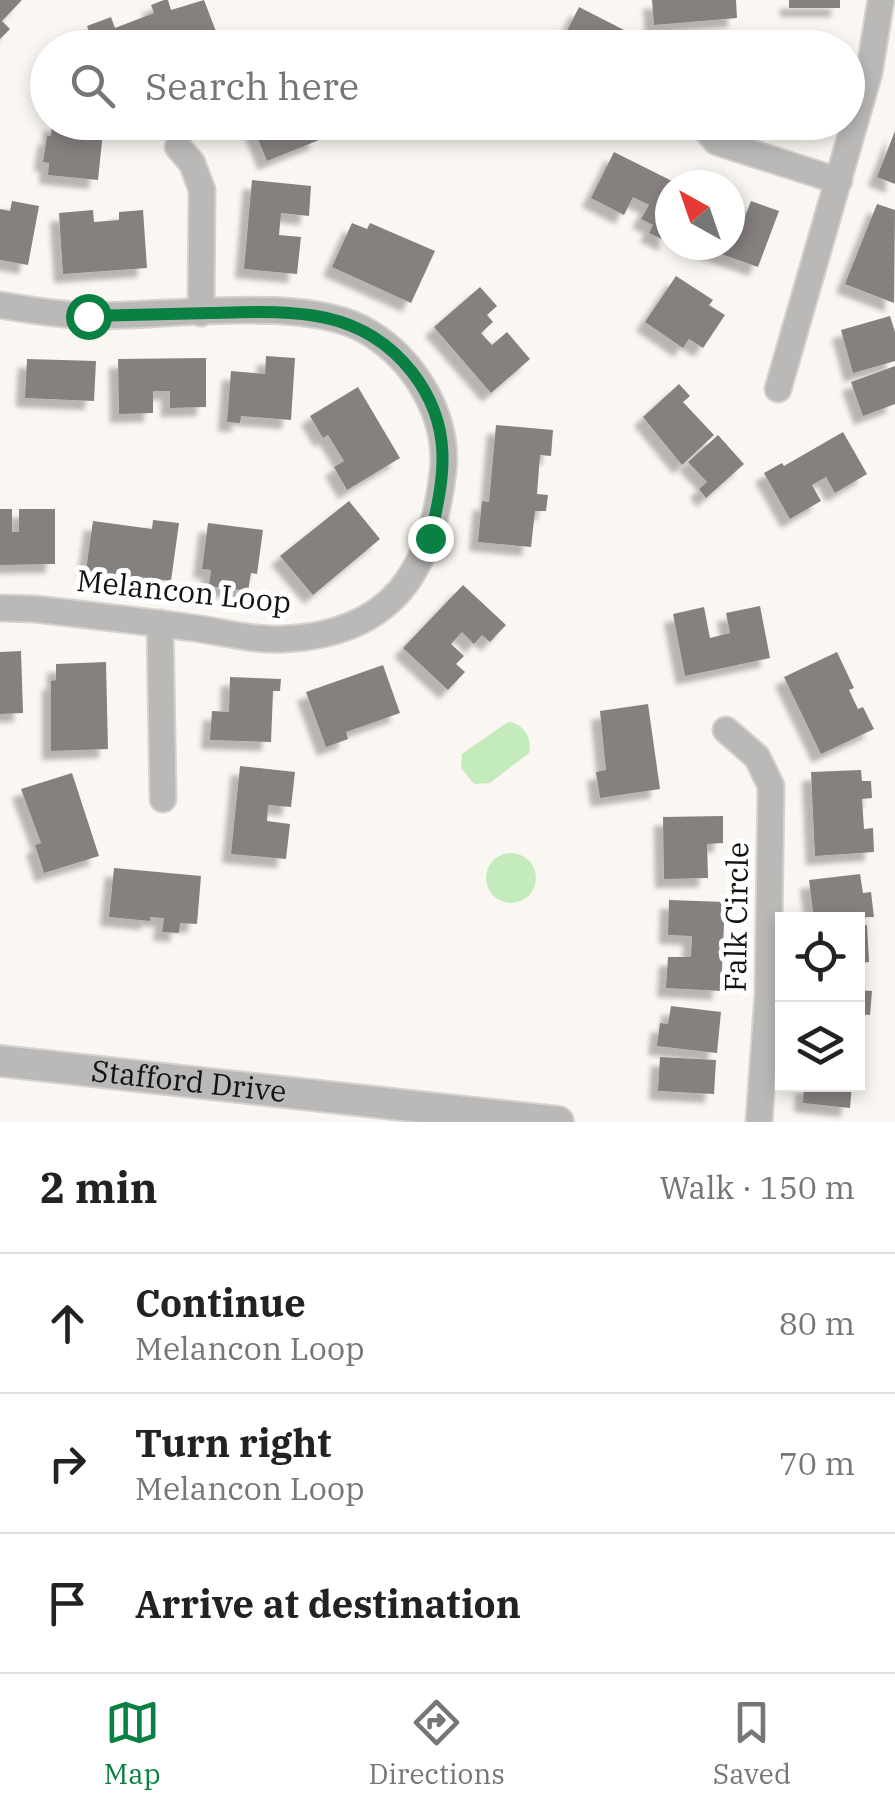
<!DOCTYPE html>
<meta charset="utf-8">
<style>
:root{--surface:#fff;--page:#f6f6f6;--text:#222;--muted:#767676;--line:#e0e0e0;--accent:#0b8043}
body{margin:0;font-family:"IBM Plex Serif",serif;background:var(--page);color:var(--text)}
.controls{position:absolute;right:30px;bottom:30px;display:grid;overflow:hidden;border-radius:0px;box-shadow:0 5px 15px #0003}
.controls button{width:90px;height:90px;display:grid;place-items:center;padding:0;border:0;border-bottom:2px solid var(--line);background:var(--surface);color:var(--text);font:50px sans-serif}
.compass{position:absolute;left:655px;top:170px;width:90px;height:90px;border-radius:50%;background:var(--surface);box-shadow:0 5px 15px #0003;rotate:320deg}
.stop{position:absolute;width:30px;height:30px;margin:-22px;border:8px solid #0b8043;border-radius:50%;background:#fff}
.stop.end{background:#0b8043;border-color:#fff;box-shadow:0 2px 10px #0008}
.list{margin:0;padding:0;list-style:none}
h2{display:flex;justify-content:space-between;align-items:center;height:130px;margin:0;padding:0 40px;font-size:42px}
h2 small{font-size:32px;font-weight:400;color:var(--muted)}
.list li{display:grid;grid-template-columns:65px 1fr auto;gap:30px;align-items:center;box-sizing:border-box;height:140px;padding:0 40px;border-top:2px solid var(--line)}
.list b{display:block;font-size:38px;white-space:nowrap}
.list p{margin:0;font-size:32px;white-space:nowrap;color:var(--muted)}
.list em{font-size:32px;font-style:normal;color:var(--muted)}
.icon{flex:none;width:55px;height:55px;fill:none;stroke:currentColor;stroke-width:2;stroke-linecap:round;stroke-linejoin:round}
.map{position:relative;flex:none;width:895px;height:1122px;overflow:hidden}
.search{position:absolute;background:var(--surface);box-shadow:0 5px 15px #0003;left:30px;right:30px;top:30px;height:110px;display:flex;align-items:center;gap:25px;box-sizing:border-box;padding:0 35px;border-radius:55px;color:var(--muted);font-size:38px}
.sheet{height:550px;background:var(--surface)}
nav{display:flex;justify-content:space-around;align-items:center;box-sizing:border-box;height:140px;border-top:2px solid var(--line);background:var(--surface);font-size:28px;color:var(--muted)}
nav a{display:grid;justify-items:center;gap:5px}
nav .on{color:var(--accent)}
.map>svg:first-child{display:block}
.green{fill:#c4ebbb}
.building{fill:#86817f;filter:url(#shadow)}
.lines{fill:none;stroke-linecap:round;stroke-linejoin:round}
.minor-casing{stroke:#d5d2ce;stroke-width:29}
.tertiary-casing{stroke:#d5d2ce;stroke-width:34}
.minor{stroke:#bbb9b8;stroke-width:25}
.tertiary{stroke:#bbb9b8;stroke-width:30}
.route{stroke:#0b8043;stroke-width:12}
.labels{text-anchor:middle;stroke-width:10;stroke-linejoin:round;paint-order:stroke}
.street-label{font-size:30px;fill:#141312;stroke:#fff}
</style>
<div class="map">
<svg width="895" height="1122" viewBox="0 0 895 1122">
<defs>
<filter id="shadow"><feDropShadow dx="-9" dy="9" stdDeviation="2.5" flood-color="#0004"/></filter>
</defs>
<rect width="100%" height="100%" fill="#faf6f2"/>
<!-- green -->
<path class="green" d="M508 722C523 723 533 738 529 753L490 783 474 784 461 768 462 754Z
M486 878a25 25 0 1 1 50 0a25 25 0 1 1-50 0Z"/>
<!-- building -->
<path class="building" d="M0 0H22L2 21 10 29 0 39Z
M164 0H168L171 10 204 0 220 42 204 48H95L87 26 111 17 115 28 154 13 151 5Z
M652 0H736L737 18 654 25Z
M789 0H840V8H789Z
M579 7 626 31 617 48H555L558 41 561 43Z
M52 122H104L98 180 48 175 49 163 43 162 47 136H51Z
M251 122H312L319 140 267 161Z
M895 131V184L877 177Z
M614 152 680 185H670L668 242 649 233 653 225 641 219 649 205 633 197 624 215 591 198Z
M252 180 311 186 309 216 281 213 279 235 301 237 297 274 244 269Z
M12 201 39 206 28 265 0 260V209L10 211Z
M751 201 779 211 758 267 704 248 705 245H730V214L744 219Z
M877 204 895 210 894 303 845 284Z
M93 210 94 222 119 220V212L143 210 147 268 63 274 59 213Z
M352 223 367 229 370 223 435 251 411 303 332 267Z
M676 276 713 300 709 305 725 315 703 348 689 339 683 348 645 322Z
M480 287 497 306 487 315 493 322 481 333 492 345 507 332 530 359 491 393 434 327Z
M890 316 895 332V361L853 373 841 330Z
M266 356 295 358 291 420 241 416 240 423 227 422 231 371 265 374Z
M206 358V407L170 408V391H153V413L119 414 118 359Z
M27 359 96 361 94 401 25 398Z
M895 366V404L863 416 851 382Z
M679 384 690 396 683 402 714 435 682 465 643 417Z
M358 387 400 458 347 490 334 467 344 461 328 435 323 438 310 416Z
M496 425 553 430 551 456 540 455 537 494 548 495 546 511H535L531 547 478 542 482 501 489 502Z
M843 432 867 474 835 493 826 477 812 485 821 501 790 519 764 473 782 463 784 466Z
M718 435 744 464 706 498 699 489 707 482 688 462Z
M349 501 380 539 313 595 280 556Z
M0 509H12V532H19V509H55V564L0 565Z
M153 520 179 523 171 581 86 570 93 521 152 529Z
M208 523 263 530 257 574 251 573 248 591 209 586 211 570 202 569Z
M463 585 506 625 490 642 482 635 474 644 462 632 451 644 464 656 456 664 465 672 448 690 403 648Z
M760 606 770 658 685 676 673 614 704 607 710 638 730 633 726 613Z
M21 651 23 713 0 714V652Z
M837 652 854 688 849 690 858 709 863 707 874 729 821 754 784 677Z
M106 662 108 749 51 751V681L56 680V664Z
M383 665 400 713 346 732 348 739 326 747 306 692Z
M230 677 281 679 280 691H273L271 742 210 740 212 711 229 712Z
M648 704 660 789 600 798 596 772 606 770 600 711Z
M240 766 295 772 291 807 268 805 267 821 290 824 286 859 231 854Z
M861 770 862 781H871L872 798 862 799 864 829 873 828 874 852 815 856 811 772Z
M72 773 99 856 44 873 35 845 41 843 21 789Z
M723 816V843L707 844 708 878 664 879 663 817Z
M114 868 201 876 197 924 180 923 179 933 162 932 164 918 150 917V921L109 917Z
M860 874 863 893 871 892 874 917 814 919 809 880Z
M669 900 725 902 721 991 666 988 668 957H691L692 936 668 935Z
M867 925 869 962 858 963V926Z
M858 990 872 991 870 1015 858 1014Z
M671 1006 721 1012 717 1053 657 1046 660 1023 668 1024Z
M660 1057 716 1060 714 1094 658 1091Z
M804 1084H852L850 1108 803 1103Z"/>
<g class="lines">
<!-- minor casing -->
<g class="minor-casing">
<path id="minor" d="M699 122 717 142 839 181
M178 147 192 163 202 190 201 313
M0 305C30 310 60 315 90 316 165 317 306 294 368 332 415 360 449 417 443 472 431 572 392 634 284 639 255 641 223 632 194 628 141 621 88 615 35 609L0 608
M778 389 869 73 881 0
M160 623 163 799
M726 730 757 757 771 786 768 994 759 1122"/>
</g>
<!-- tertiary casing -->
<g class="tertiary-casing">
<g id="tertiary">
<path id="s1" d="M0 1061 558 1122"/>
</g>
</g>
<!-- minor -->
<use href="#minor" class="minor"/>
<!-- tertiary -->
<use href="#tertiary" class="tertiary"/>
</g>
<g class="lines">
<!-- route -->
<path class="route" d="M88 316C129 315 170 314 210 313 287 311 360 305 412 372 454 426 445 476 430 538"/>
</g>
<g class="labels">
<!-- street labels -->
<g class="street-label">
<text transform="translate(184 592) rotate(6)" y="10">Melancon Loop</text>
<text transform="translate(737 917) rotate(-89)" y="10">Falk Circle</text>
<text dy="10" stroke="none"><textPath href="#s1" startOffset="190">Stafford Drive</textPath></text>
</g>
</g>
</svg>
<div class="controls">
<button><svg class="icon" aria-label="locate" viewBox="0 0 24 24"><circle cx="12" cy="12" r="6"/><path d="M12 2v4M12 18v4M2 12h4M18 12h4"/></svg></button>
<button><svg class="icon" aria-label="layers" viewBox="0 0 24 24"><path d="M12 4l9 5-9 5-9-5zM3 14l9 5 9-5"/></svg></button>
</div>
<svg class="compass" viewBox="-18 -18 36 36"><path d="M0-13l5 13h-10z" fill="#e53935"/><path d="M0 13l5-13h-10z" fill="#767676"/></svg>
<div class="stop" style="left:88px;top:316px"></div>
<div class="stop end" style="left:430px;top:538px"></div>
<div class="search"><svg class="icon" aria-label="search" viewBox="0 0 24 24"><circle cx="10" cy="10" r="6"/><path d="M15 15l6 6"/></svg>Search here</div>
</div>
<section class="sheet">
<h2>2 min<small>Walk · 150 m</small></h2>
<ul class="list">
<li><svg class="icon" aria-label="ahead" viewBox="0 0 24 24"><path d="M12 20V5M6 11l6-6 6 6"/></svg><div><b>Continue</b><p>Melancon Loop</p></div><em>80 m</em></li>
<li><svg class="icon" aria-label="right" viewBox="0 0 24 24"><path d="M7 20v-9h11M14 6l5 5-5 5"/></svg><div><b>Turn right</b><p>Melancon Loop</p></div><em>70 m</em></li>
<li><svg class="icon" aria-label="arrive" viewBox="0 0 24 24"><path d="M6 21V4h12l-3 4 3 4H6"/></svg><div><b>Arrive at destination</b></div></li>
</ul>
</section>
<nav>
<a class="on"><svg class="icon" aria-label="map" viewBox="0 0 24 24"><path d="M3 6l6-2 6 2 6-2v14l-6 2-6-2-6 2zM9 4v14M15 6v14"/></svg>Map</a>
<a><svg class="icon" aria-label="directions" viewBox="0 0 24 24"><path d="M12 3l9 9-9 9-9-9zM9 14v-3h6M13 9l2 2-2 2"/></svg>Directions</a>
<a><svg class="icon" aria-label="saved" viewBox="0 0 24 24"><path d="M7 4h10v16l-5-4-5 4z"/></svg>Saved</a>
</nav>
